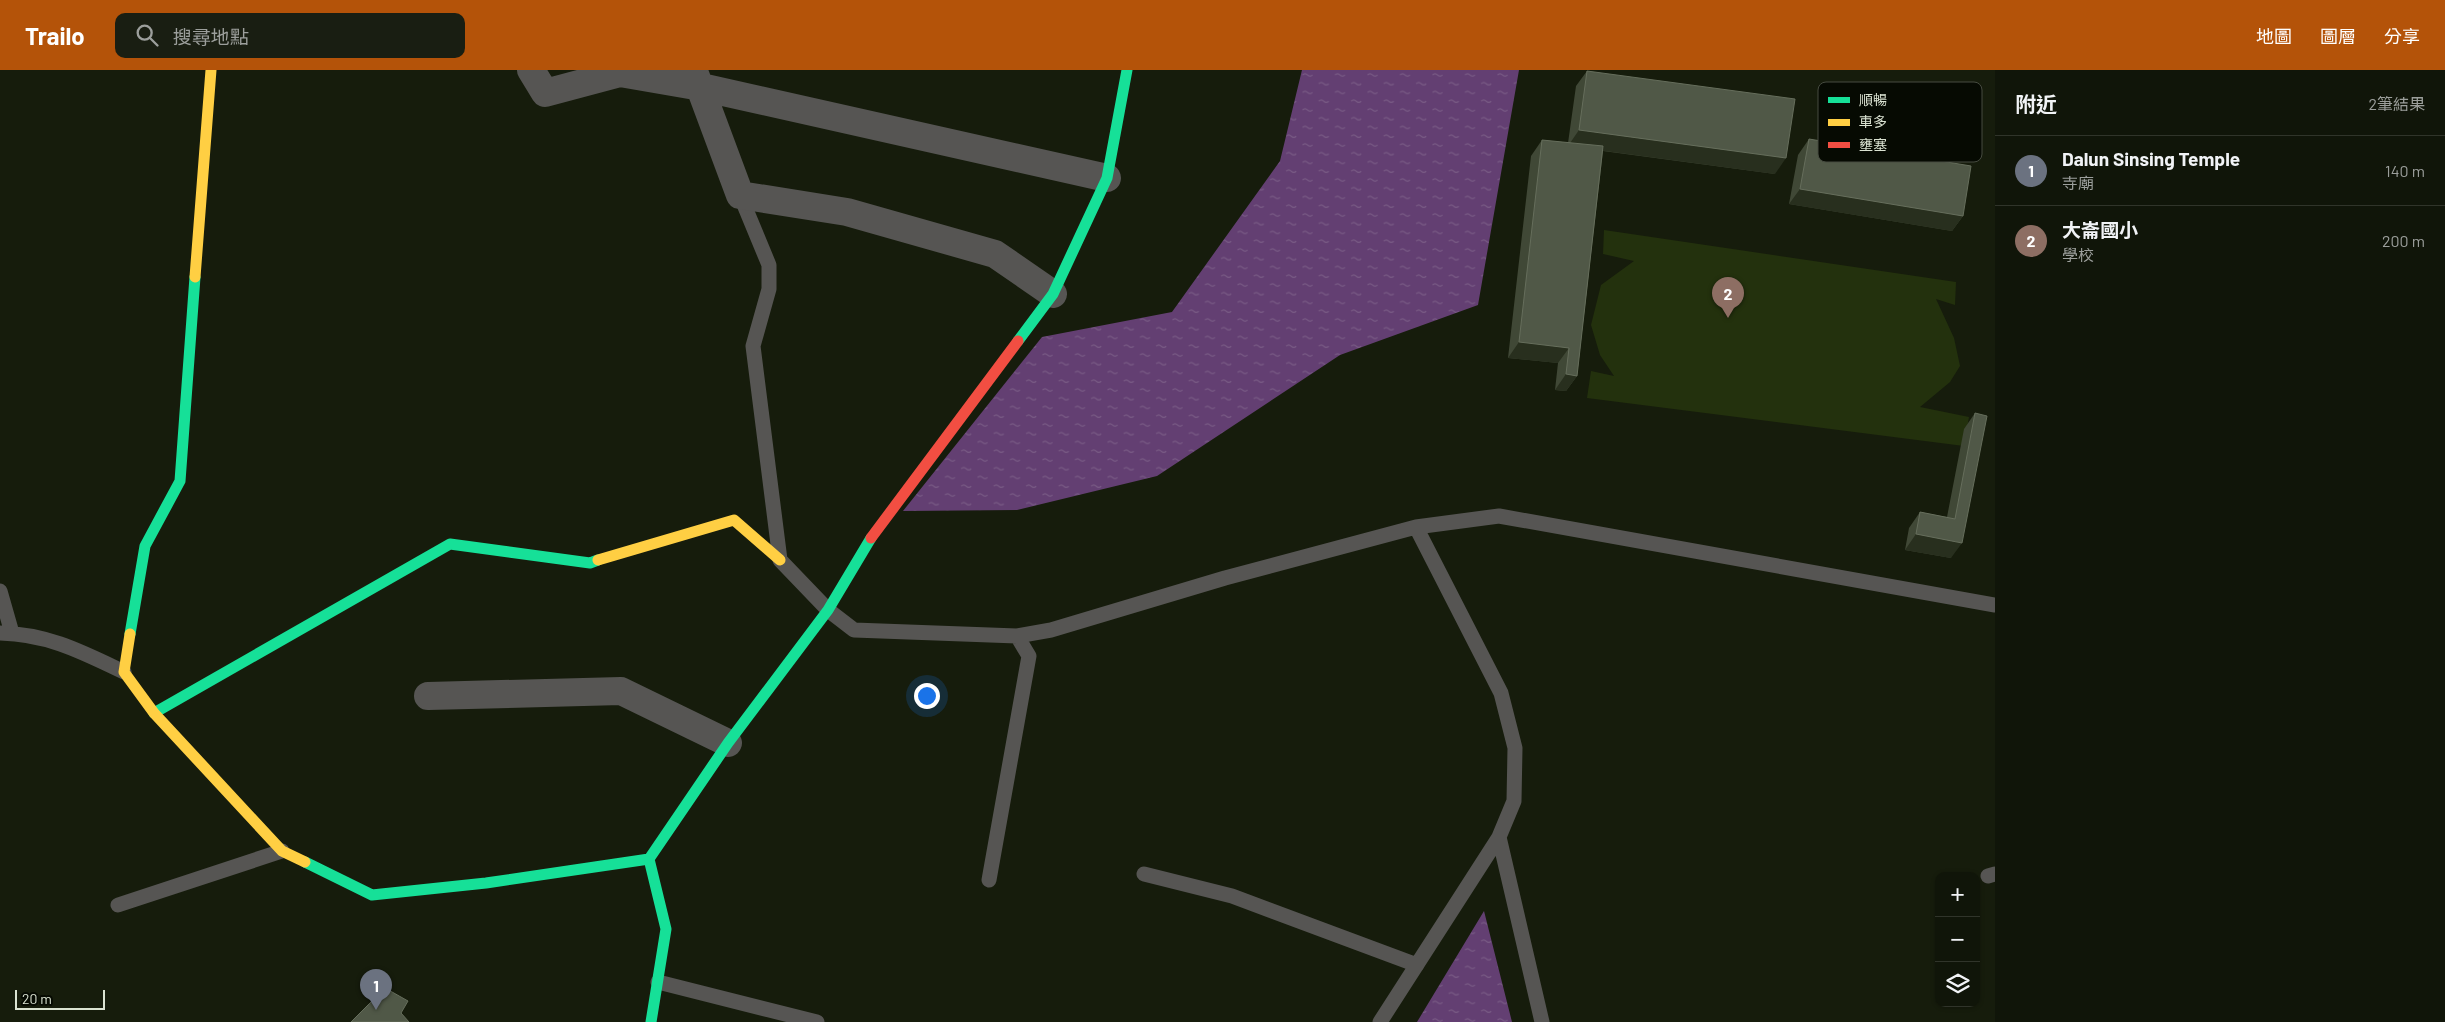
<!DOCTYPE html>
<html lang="zh-TW">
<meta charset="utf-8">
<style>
:root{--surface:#101509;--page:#191e12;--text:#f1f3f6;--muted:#9c9f9c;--line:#30342a;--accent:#b45309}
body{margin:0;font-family:Barlow,"Noto Sans TC",sans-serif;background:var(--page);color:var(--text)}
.controls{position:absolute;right:15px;bottom:15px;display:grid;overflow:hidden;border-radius:10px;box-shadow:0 1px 4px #0004}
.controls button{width:45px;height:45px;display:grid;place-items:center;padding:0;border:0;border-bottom:1px solid var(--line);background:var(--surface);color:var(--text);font:25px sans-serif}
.scale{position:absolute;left:15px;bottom:12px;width:90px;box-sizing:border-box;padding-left:5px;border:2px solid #dbe3d2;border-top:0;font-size:14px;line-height:18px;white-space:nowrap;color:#dbe3d2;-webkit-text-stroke:4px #060a02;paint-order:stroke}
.you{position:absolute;left:926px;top:625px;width:18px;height:18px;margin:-12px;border:4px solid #fff;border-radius:50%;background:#1a73e8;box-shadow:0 0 0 8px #1a73e833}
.badge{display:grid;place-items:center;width:32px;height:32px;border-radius:50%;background:var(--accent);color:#fff;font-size:16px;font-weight:700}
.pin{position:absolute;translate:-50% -41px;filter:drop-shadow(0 1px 2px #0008)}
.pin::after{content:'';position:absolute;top:26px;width:18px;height:15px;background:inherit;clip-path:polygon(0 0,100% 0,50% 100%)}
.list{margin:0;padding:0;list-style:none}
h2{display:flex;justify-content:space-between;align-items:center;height:65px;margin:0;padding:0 20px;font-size:21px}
h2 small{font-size:16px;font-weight:400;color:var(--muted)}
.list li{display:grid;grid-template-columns:32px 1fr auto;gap:15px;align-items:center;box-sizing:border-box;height:70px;padding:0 20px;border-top:1px solid var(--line)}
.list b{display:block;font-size:19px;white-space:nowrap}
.list p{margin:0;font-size:16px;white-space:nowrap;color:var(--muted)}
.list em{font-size:16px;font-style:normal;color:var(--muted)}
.icon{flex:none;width:28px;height:28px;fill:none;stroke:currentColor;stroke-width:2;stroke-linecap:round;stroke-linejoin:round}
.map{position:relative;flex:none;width:1995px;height:952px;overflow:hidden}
header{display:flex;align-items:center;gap:30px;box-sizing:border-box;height:70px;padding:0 25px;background:var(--accent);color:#fff}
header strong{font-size:24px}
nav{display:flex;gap:28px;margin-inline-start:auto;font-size:18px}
.search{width:350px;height:45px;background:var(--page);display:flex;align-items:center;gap:12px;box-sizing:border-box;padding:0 18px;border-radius:10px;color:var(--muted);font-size:19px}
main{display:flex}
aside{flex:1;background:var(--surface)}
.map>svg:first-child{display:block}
.green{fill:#23310d}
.water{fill:url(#water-ripples)}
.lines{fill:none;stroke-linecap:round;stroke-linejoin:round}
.lane{stroke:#565553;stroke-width:15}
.street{stroke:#565553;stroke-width:28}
.fast{stroke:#16e098;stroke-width:11}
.slow{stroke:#ffcf43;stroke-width:11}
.jam{stroke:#f24e42;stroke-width:11}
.wall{fill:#404836}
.shaded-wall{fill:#282f1e}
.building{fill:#505847;stroke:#666e5c}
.key{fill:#060a02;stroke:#464b40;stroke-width:1}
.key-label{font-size:14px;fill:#dbe3d2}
</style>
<header>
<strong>Trailo</strong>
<div class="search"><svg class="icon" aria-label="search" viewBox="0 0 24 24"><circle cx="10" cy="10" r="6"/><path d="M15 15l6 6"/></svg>搜尋地點</div>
<nav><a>地圖</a><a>圖層</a><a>分享</a></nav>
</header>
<main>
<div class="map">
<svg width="1995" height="952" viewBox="0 0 1995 952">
<defs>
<pattern id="water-ripples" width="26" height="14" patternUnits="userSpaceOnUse" patternTransform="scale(1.25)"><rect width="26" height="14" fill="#633f72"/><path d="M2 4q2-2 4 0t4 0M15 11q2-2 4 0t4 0" fill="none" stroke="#795b85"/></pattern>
</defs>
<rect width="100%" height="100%" fill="#161c0c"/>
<!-- green -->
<path class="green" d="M1604 160 1956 212 1955 235 1936 229 1954 268 1960 296 1950 312 1920 337 1969 347 1964 376 1587 328 1591 301 1614 306 1600 285 1591 255 1601 215 1634 191 1603 184Z"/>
<!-- water -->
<path class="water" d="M1302 0H1519L1478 235 1340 285 1157 406 1017 440 903 441 1042 267 1172 242 1280 91Z
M1484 841 1512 952H1417Z"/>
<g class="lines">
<!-- lane -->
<path class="lane" d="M740 125 769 195V219L753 276 780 490 828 540 854 560 1017 566 1051 560 1225 508 1416 457 1499 446 1995 535
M1416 457 1501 623 1515 678 1514 731 1499 767 1542 952
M0 521 12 563
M0 563C48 564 82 582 124 602
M1144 804 1232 826 1417 895
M1988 806 1995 804
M989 810 1029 586 1017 566
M118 835 282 781
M658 912 817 952
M1380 952 1499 767"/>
<!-- street -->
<path class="street" d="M531 0 545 23 620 3 701 17 1107 108
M695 4 740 125 847 142 995 184 1053 224
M428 626 621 621 728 673"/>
<!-- fast -->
<path class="fast" d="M1018 271 1053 224 1107 108 1127 0
M130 564 145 476 180 411 195 207
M154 643 450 474 590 493 598 490
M305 792 372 825 486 813 649 789
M651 952 666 859 649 789 728 673 828 540 871 468"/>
<!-- slow -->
<path class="slow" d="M195 207 211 0
M598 490 734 450 780 490
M130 564 124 602 154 643 282 781 305 792"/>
<!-- jam -->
<path class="jam" d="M871 468 1018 271"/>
</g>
<!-- wall -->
<path class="wall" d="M1587 1 1775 104 1603 81 1577 306 1566 321 1555 320 1558 293 1508 288 1531 86 1542 70 1568 73 1576 16Z
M1809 69 1963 146 1952 161 1789 134 1798 85Z
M1975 343 1951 488 1905 480 1909 458 1920 442 1947 447 1964 359Z"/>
<!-- shaded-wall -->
<path class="shaded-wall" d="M1579 60 1786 88 1775 104 1568 76Z
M1800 119 1963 146 1952 161 1789 134Z
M1519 272 1569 278 1558 293 1508 288Z
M1566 304 1577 306 1566 321 1555 320Z
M1916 464 1962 473 1951 488 1905 480Z"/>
<!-- building -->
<path class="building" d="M1587 1 1795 29 1786 88 1579 60Z
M1809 69 1971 96 1963 146 1800 119Z
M1542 70 1603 76 1577 306 1566 304 1569 278 1519 272Z
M1975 343 1987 346 1962 473 1916 464 1920 442 1955 449Z
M385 918 408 931 401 943 409 952H351Z"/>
<!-- legend -->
<rect x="1818" y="12" width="164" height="80" rx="8" class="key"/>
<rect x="1828" y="27" width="22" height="6" fill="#16e098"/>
<rect x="1828" y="49" width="22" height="7" fill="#ffcf43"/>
<rect x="1828" y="72" width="22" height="6" fill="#f24e42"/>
<g class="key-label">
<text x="1859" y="35">順暢</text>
<text x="1859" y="57">車多</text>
<text x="1859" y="80">壅塞</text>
</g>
</svg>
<div class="controls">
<button>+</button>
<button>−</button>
<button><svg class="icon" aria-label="layers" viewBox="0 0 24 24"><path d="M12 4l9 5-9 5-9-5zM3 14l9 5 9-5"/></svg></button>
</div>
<div class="scale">20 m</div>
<div class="you"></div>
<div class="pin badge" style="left:376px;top:940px;background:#6b7280">1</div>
<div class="pin badge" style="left:1728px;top:248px;background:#8d6e63">2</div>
</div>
<aside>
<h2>附近<small>2筆結果</small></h2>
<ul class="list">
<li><span class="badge" style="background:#6b7280">1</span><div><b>Dalun Sinsing Temple</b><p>寺廟</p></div><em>140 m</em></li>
<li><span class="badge" style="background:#8d6e63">2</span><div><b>大崙國小</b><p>學校</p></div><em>200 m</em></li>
</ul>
</aside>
</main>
